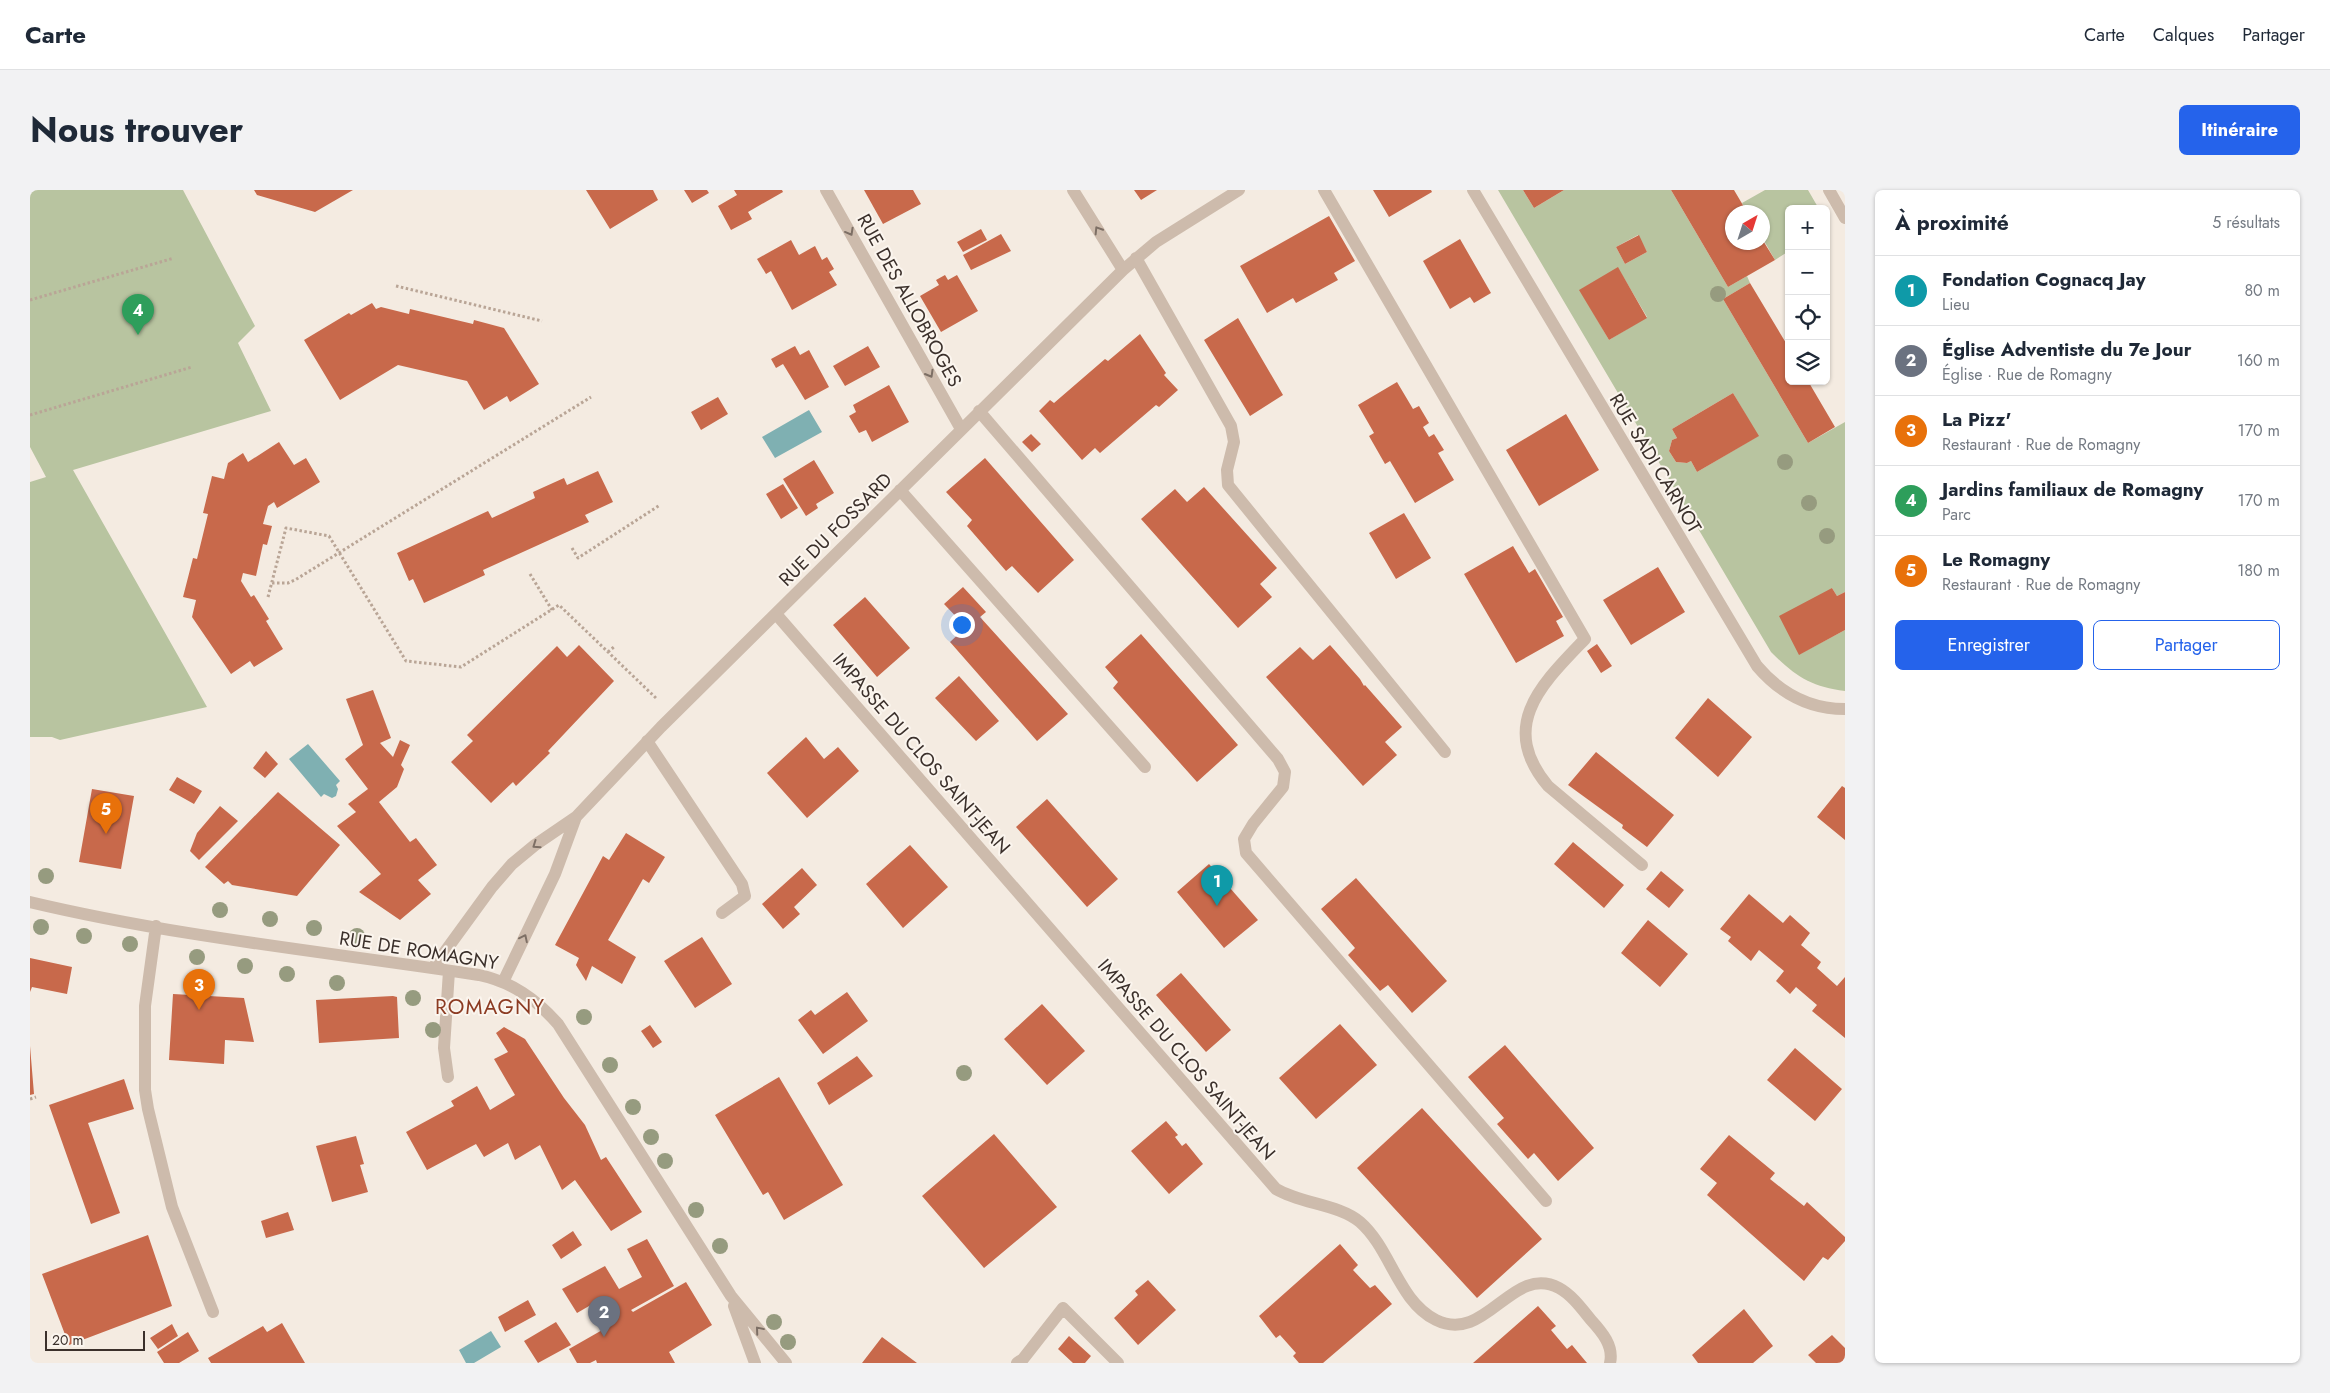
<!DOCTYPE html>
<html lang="fr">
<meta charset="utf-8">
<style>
:root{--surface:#fff;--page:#f2f2f3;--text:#1f2937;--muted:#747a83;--line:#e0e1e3;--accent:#2563eb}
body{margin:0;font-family:Jost,sans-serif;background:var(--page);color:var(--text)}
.controls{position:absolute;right:15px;top:15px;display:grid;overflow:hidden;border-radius:8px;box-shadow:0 1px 4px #0004}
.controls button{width:45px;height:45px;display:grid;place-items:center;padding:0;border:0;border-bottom:1px solid var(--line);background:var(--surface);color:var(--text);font:25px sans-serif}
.compass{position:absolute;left:1695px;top:15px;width:45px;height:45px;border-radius:50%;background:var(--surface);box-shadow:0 1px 4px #0004;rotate:39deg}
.scale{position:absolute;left:15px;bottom:12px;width:100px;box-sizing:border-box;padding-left:5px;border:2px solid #3b302b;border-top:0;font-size:14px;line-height:18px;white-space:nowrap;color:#3b302b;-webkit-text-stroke:4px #fbf5ee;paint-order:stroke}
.you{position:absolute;left:931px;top:434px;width:18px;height:18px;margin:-12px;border:4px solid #fff;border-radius:50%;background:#1a73e8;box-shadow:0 0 0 8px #1a73e833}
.badge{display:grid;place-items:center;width:32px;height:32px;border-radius:50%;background:var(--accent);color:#fff;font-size:16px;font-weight:700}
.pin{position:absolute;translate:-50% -41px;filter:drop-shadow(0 1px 2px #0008)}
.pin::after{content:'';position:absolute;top:26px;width:18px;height:15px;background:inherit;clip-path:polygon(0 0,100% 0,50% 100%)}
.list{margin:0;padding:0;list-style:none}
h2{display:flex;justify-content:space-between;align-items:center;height:65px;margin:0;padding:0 20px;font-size:21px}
h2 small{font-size:16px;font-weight:400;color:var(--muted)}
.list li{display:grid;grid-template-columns:32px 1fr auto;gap:15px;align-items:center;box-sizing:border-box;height:70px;padding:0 20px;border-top:1px solid var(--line)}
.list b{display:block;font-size:19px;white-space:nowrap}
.list p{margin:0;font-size:16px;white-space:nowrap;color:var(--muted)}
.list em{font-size:16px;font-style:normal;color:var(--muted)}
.actions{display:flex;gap:10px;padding:15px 20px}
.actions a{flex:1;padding:11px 0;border:1px solid var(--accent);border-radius:8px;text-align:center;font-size:18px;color:var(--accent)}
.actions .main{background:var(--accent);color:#fff}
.icon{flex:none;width:28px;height:28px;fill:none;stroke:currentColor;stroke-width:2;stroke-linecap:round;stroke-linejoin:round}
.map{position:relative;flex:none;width:1815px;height:1173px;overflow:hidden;border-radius:8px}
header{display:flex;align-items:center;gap:30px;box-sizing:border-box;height:70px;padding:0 25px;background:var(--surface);border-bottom:1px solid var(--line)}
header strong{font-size:24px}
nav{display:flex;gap:28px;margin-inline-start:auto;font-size:18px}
.intro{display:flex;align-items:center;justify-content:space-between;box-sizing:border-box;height:120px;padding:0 30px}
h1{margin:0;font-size:35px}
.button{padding:12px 22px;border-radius:8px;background:var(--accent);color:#fff;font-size:18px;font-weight:700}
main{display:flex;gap:30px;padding:0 30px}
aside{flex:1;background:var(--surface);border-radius:8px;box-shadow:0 1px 4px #0004}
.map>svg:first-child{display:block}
.green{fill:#b8c4a0;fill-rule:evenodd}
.water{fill:#7fb0b2}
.building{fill:#c8694b}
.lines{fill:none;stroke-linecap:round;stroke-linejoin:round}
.path{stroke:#b9a596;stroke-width:3;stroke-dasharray:2.5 2.5;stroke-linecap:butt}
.minor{stroke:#cdbbac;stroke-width:12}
.tree{fill:#969b7f}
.oneway{stroke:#7d6f65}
.labels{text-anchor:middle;stroke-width:4;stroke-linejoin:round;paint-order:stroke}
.street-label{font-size:19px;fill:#3b302b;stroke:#fbf5ee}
.quarter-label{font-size:21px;letter-spacing:1px;fill:#8c3b22;stroke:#fbf5ee}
</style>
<header>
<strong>Carte</strong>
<nav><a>Carte</a><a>Calques</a><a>Partager</a></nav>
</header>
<div class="intro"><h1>Nous trouver</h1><a class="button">Itinéraire</a></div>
<main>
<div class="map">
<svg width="1815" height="1173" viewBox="0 0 1815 1173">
<rect width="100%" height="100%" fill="#f4ebe1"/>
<!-- green -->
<path class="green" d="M0 0H153L225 136 208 153 241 221 43 280 177 517 30 550 22 547H0V292L16 287 0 257Z
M1468 0H1493L1504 18 1534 0H1641L1698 97 1717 86 1720 93 1693 109 1778 253 1815 232V402L1807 406 1802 398 1770 464 1815 440V501C1781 497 1765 486 1741 462ZM1608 45 1617 62 1595 74 1586 57ZM1588 78 1617 127 1579 150 1550 100ZM1703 203 1728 246 1667 282 1661 271 1657 273 1646 272 1639 261 1642 250 1647 248 1642 239Z
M1735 0H1778L1789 19H1759V61L1745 70 1733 49 1732 22H1717L1712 13Z"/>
<!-- water -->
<path class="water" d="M779 220 792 242 745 268 732 247Z
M278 554 310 591 306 595 308 599 306 606 302 608 294 604 291 607 259 569Z
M461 1141 471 1157 444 1173H436L429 1160Z"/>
<!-- building -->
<path class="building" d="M224 0H323L285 22 227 5Z
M556 0H623L628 10 580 39Z
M654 0H677L679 3 662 13Z
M704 0H752L753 2 718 22 722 29 701 40 688 16 707 5Z
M834 0H883L891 14 853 34Z
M1104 0H1127L1111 10Z
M1343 0H1401L1402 2 1359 27Z
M1493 0H1534L1504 18Z
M1641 0H1704L1717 22H1702V52H1732V49L1745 70 1698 97Z
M1299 26 1325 71 1304 83 1308 90 1266 113 1263 108 1237 123 1210 76Z
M951 39 957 50 933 62 927 52Z
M971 44 981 61 941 80 933 65Z
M1609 45 1617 62 1595 74 1586 57Z
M1430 49 1461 103 1444 113 1440 107 1420 119 1393 71Z
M761 50 769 65 785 56 792 70 797 67 804 79 799 82 807 95 762 120 741 81 736 84 727 69Z
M1588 77 1617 128 1579 150 1549 100Z
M915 85 918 90 927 85 948 121 911 142 890 106 909 95 906 90Z
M1720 93 1759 158V191H1778L1805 237 1778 253 1693 109Z
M342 113 346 119 351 117 379 124 380 119 443 134 444 130 474 138 509 194 480 212 477 206 454 220 437 191 368 175 310 210 274 150 319 123 321 125Z
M1208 128 1253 205 1220 226 1174 150Z
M1110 144 1136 183 1134 185 1148 200 1129 217 1126 215 1070 263 1065 258 1052 270 1009 221 1020 210 1024 213 1075 169 1078 171Z
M765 156 770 165 779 160 799 197 775 210 753 174 746 178 741 169Z
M838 156 850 177 815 196 803 176Z
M1367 192 1383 219 1389 216 1399 233 1393 237 1399 247 1404 244 1414 260 1408 263 1424 290 1385 313 1360 271 1355 274 1339 246 1344 243 1328 215Z
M859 195 879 232 842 252 836 240 829 243 819 226 826 222 823 215Z
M1703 203 1729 246 1667 282 1661 271 1657 273 1646 272 1639 261 1642 250 1647 248 1642 239Z
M688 207 698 224 671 240 661 222Z
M1536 224 1569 280 1509 316 1476 260Z
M1001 244 1011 254 1002 262 992 252Z
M249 252 264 275 276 268 290 292 247 318 244 312 238 316 233 334 242 336 237 355 233 354 226 386 213 383 211 391 221 407 224 405 239 429 236 431 253 459 224 477 220 471 201 484 162 427 166 410 153 407 163 368 167 369 178 324 173 323 182 286 194 289 198 273 213 263 218 272Z
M955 268 1044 370 1008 403 982 376 976 381 937 336 942 330 916 302Z
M784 270 804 303 786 314 788 318 776 326 753 289Z
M568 281 583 312 555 325 559 332 453 380 455 385 394 413 383 389 379 391 367 363 458 321 462 328 505 308 503 302 534 288 537 295Z
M753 294 768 318 751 329 736 304Z
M1174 297 1247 378 1230 394 1242 407 1208 438 1111 329 1145 299 1157 312Z
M1374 323 1401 368 1366 389 1339 343Z
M1483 356 1499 383 1505 379 1533 427 1526 431 1534 446 1486 473 1434 384Z
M1628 377 1655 422 1601 455 1573 410Z
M933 397 956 422 950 427 1038 524 1007 551 920 452 936 437 914 414Z
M1802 398 1807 406 1815 402V440L1769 465 1749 426Z
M835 407 880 458 847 487 803 435Z
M1111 444 1208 555 1167 592 1083 498 1088 492 1075 477Z
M1567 454 1582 476 1571 483 1557 461Z
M549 455 584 491 518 561 520 563 486 596 483 592 461 613 421 572 443 551 437 545 527 456 537 467Z
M1300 455 1330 489 1334 496 1335 495 1372 537 1355 552 1367 565 1333 596 1236 487 1270 457 1283 470Z
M929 486 969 531 946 551 905 508Z
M343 500 361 548 350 553 363 567 370 550 380 555 371 575 374 579 367 597 349 612 380 652 386 648 407 675 388 690 401 704 370 730 329 702 351 684 307 636 326 622 318 614 338 599 315 569 333 555 316 509Z
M1678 508 1722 547 1688 587 1645 548Z
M776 547 794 569 808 557 829 581 777 628 737 583Z
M236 561 248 574 235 588 223 578Z
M1566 562 1644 625 1617 657 1592 638 1593 635 1538 595Z
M147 587 172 601 164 614 139 600Z
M1812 596 1815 598V650L1787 627Z
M62 599 104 606 91 679 49 672Z
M248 602 310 655 267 706 202 695 198 691 194 694 175 677Z
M1017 609 1088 689 1057 717 986 637Z
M190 616 208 631 169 670 160 661 167 643Z
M596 643 635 667 619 693 613 689 578 750 606 767 592 794 562 776 556 791 546 775 549 768 525 755 573 666 579 670Z
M1543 652 1594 695 1574 718 1524 674Z
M880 655 918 697 873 738 836 694Z
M1179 674 1228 730 1194 758 1147 702Z
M772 678 787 695 764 717 770 724 753 739 732 714Z
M1631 681 1654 700 1639 718 1616 699Z
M1326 688 1417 791 1382 823 1358 795 1350 801 1318 765 1325 758 1291 719Z
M1719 704 1753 733 1760 725 1780 743 1771 755 1791 772 1787 778 1807 796 1815 787V848L1782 821 1787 815 1766 797 1760 804 1746 791 1754 781 1729 760 1721 771 1698 751 1701 747 1690 739Z
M1618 730 1658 764 1630 797 1591 763Z
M672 747 702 794 665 818 634 771Z
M0 768 42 777 37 804 2 797 0 802Z
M1151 783 1201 840 1176 862 1126 805Z
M817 802 838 831 793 864 768 830 781 820 785 825Z
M143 804 214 808 224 852 195 850 194 874 139 870Z
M363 806 367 807 369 848 289 853 286 810Z
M1012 814 1055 861 1017 895 974 849Z
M1310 834 1347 875 1286 929 1249 888Z
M620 835 632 852 623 858 611 841Z
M474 837 495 849 534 908 555 935 571 970 576 967 612 1022 581 1041 545 990 532 1000 510 955 485 970 478 953 454 967 446 954 397 980 376 942 424 916 421 911 447 896 460 920 485 905 464 869 478 862 466 843Z
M1475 855 1564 958 1528 991 1504 963 1498 969 1467 934 1474 928 1438 887Z
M0 856 4 904 0 905Z
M1765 858 1812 899 1785 931 1737 890Z
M827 866 843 886 799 915 787 893Z
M749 887 813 995 754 1030 738 1002 733 1005 685 925Z
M94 889 104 919 58 933 90 1023 61 1034 19 915Z
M1392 918 1512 1049 1447 1108 1327 978Z
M1136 931 1148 945 1145 947 1152 956 1156 953 1173 974 1139 1004 1101 961Z
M964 944 1027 1017 954 1078 892 1006Z
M1699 945 1745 983 1740 989 1774 1016 1777 1012 1815 1047V1051L1798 1070 1793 1067 1774 1091 1677 1005 1687 993 1670 979Z
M326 946 334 974 330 975 338 1002 302 1012 286 956Z
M258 1022 264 1040 236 1048 231 1031Z
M543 1041 552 1055 531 1069 522 1055Z
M118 1045 142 1116 39 1155 12 1084Z
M617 1049 644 1096 601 1120 603 1122 656 1092 682 1135 639 1162 645 1173H567L566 1170 560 1173H547L539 1159 581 1135 566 1112 547 1123 532 1099 575 1076 589 1099 612 1087 597 1059Z
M1310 1054 1328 1075 1323 1080 1340 1098 1345 1095 1362 1114 1293 1173H1269L1263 1166 1266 1163 1250 1145 1246 1148 1229 1126Z
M1118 1090 1146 1120 1108 1155 1084 1128 1108 1105 1105 1101Z
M498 1110 506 1125 475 1142 468 1127Z
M1508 1116 1526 1136 1521 1140 1537 1159 1542 1155 1557 1173H1443Z
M1714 1119 1743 1156 1723 1173H1668L1662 1165Z
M526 1132 541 1155 508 1173 494 1151Z
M252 1133 275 1173H181L178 1168 233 1136 237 1142Z
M142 1134 148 1146 128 1159 120 1148Z
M158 1142 169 1161 149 1173H134L127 1162Z
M1802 1145 1815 1158V1171L1812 1173H1786L1778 1165Z
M1039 1146 1061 1166 1055 1173H1043L1028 1159Z
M852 1147 887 1173H832Z"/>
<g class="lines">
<!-- path -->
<path class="path" d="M366 96 512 131
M0 110 144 68
M0 225 162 177
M542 358 548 368 630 315
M500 384 522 420
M242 393H258L265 390 561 207
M238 407 256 338 299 346 376 471 431 477 529 415 627 509
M578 462 585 456
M0 909 6 907"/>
<!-- minor -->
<path class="minor" d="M796 0 931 239
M1043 0 1093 80
M1294 0 1555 449C1513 493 1467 535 1518 596L1612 675
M1443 0 1727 476C1750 503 1779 519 1815 519
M1799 0 1815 28
M1106 68 1201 236 1204 252 1197 280 1198 295 1415 562
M949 221 1248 569 1255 582 1253 597 1223 634 1214 649 1216 663 1516 1011
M870 300 1115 577
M746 424 1246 999C1271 1014 1309 1014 1330 1032 1361 1059 1368 1111 1406 1130 1456 1155 1482 1073 1529 1098 1542 1105 1552 1119 1561 1130 1572 1142 1584 1156 1580 1173
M617 551 712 694 715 706 692 723
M0 712C147 747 299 762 449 785 482 792 506 809 528 834L701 1106 756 1173
M126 736 115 816V900L118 919 142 1017 183 1122
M403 778 462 697 482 674 505 655 546 627 631 537 1093 80 1126 52 1209 0
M473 792 525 684 546 627
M418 887 414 858 419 781
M704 1116 725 1173
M987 1173 993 1169 1033 1118 1088 1173"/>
</g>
<!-- trees -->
<g class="tree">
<circle cx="1688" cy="104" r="8"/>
<circle cx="1755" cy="272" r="8"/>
<circle cx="1779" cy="313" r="8"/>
<circle cx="1797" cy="346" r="8"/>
<circle cx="16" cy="686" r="8"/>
<circle cx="190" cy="720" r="8"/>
<circle cx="240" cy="729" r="8"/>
<circle cx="11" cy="737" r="8"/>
<circle cx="284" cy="738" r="8"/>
<circle cx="54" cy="746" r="8"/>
<circle cx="327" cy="746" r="8"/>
<circle cx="100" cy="754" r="8"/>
<circle cx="167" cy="767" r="8"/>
<circle cx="215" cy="776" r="8"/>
<circle cx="257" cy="784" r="8"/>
<circle cx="307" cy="793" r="8"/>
<circle cx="383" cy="808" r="8"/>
<circle cx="554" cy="827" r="8"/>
<circle cx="403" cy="840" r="8"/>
<circle cx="580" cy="875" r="8"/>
<circle cx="934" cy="883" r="8"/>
<circle cx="603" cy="917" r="8"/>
<circle cx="621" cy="947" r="8"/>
<circle cx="635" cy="971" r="8"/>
<circle cx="666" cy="1020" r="8"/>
<circle cx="690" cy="1056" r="8"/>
<circle cx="744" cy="1132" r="8"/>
<circle cx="758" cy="1152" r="8"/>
</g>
<!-- one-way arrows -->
<defs><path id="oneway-chevron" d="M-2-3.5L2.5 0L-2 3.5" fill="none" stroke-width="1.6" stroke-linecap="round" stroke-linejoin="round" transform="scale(1.25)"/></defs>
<g class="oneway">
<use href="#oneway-chevron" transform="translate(1068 40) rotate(-122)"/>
<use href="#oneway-chevron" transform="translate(820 42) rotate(61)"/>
<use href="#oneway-chevron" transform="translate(900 184) rotate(60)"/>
<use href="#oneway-chevron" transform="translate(506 655) rotate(145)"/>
<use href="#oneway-chevron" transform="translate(494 748) rotate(-64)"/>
<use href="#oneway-chevron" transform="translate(729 1140) rotate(-130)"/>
</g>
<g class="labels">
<!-- street labels -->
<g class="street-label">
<text transform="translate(880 110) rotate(61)" y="7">RUE DES ALLOBROGES</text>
<text transform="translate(1626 273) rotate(59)" y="7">RUE SADI CARNOT</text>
<text transform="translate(805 339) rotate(-45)" y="7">RUE DU FOSSARD</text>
<text transform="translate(892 563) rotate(49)" y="7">IMPASSE DU CLOS SAINT-JEAN</text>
<text transform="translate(389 760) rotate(9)" y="7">RUE DE ROMAGNY</text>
<text transform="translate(1157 869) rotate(49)" y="7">IMPASSE DU CLOS SAINT-JEAN</text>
</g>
<!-- quarter labels -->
<g class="quarter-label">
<text x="460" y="824">ROMAGNY</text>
</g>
</g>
</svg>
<div class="controls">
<button>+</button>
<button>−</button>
<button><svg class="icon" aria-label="locate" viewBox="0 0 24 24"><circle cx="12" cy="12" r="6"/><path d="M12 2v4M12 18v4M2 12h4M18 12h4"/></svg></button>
<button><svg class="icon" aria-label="layers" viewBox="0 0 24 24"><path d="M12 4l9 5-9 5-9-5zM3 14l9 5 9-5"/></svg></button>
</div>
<svg class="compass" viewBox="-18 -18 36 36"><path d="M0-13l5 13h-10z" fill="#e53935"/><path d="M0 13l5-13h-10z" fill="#747a83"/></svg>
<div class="scale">20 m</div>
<div class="you"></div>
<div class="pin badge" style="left:1187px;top:716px;background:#0f9aa8">1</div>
<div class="pin badge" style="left:574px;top:1147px;background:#6b7280">2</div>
<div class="pin badge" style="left:169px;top:820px;background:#e8710a">3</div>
<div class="pin badge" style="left:108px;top:145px;background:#2e9e5b">4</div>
<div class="pin badge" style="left:76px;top:644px;background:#e8710a">5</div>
</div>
<aside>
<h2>À proximité<small>5 résultats</small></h2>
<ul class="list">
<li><span class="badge" style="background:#0f9aa8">1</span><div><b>Fondation Cognacq Jay</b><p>Lieu</p></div><em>80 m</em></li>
<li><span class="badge" style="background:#6b7280">2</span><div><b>Église Adventiste du 7e Jour</b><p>Église · Rue de Romagny</p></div><em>160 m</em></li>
<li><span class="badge" style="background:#e8710a">3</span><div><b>La Pizz'</b><p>Restaurant · Rue de Romagny</p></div><em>170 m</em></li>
<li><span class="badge" style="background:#2e9e5b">4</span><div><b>Jardins familiaux de Romagny</b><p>Parc</p></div><em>170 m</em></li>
<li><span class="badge" style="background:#e8710a">5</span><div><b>Le Romagny</b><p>Restaurant · Rue de Romagny</p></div><em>180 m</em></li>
</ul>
<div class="actions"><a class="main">Enregistrer</a><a>Partager</a></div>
</aside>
</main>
